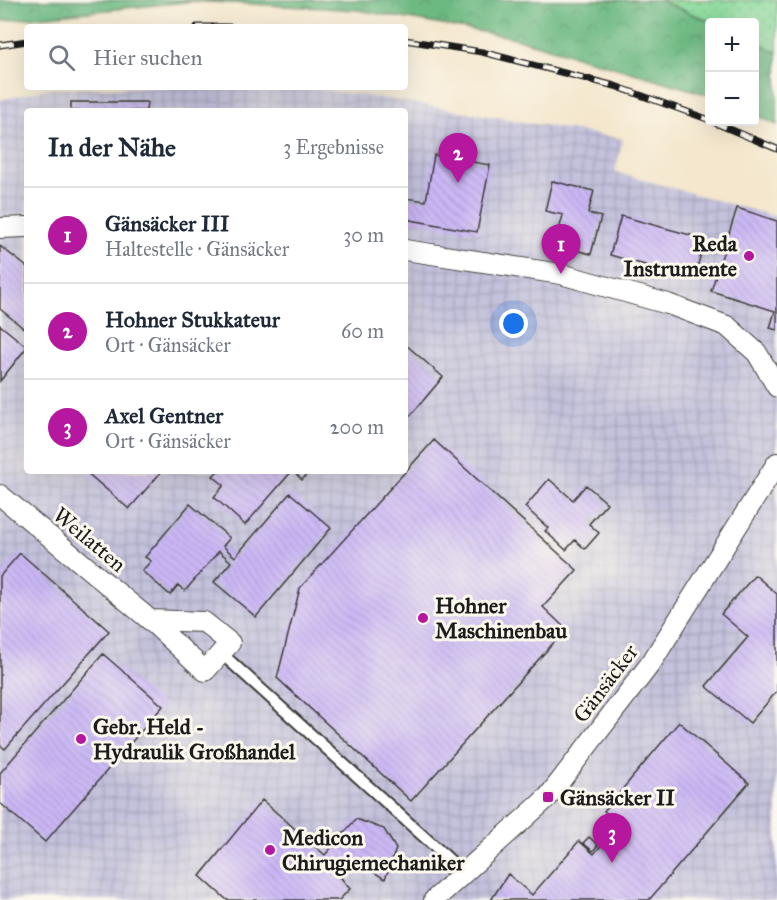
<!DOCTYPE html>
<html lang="de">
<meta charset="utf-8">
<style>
:root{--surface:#fff;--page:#f2f2f3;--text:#1f2937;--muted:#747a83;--line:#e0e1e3;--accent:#b5179e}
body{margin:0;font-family:"IM FELL Great Primer",serif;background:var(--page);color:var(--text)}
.controls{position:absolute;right:18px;top:18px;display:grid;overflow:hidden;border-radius:6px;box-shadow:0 6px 24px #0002}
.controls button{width:54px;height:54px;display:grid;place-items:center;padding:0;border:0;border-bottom:2px solid var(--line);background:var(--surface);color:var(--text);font:30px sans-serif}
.you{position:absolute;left:514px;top:324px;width:21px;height:21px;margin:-15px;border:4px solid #fff;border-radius:50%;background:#1a73e8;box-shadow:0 0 0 9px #1a73e833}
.badge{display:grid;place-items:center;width:39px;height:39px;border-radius:50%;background:var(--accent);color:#fff;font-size:20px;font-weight:700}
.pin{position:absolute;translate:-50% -50px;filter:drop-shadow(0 2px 3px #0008)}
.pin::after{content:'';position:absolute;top:32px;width:21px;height:18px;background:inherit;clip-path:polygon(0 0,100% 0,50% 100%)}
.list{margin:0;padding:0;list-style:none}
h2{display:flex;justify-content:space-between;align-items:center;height:78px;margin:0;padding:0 24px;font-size:26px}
h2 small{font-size:20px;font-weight:400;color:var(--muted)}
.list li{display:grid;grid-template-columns:39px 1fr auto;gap:18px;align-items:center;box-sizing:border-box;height:96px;padding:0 24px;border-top:2px solid var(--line)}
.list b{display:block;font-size:22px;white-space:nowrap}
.list p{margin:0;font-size:20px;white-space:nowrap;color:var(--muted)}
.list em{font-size:20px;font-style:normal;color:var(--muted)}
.icon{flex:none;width:33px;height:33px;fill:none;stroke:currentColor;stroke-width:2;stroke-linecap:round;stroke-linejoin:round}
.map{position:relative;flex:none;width:777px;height:900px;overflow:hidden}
.search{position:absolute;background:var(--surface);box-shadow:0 6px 24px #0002;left:24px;top:24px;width:384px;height:66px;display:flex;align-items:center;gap:15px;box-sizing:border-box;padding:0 21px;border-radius:6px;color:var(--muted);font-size:22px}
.panel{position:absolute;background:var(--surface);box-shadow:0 6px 24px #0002;left:24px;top:108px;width:384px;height:366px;border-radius:6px}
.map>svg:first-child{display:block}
.industrial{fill:url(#industrial-grid);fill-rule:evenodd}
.grass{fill:url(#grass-dots);stroke:#527a5b;stroke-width:1.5}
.forest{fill:url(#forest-crowns);stroke:#446a4f;stroke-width:1.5}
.building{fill:url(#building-back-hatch)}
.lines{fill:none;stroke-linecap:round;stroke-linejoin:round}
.service-casing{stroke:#3c3a37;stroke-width:14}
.minor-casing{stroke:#3c3a37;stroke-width:22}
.service{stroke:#fff;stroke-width:10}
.minor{stroke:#fff;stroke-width:20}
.rail-casing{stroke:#1c1c1c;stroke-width:7}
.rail{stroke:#fbf7ec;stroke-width:4.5;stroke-dasharray:14;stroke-linecap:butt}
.poi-dot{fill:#b5179e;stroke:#fbf7ec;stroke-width:2}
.labels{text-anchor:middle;stroke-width:6;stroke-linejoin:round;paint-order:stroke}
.poi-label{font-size:22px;font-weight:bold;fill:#1c1c1c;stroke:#fbf7ec;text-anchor:start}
.street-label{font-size:22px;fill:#1c1c1c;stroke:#fbf7ec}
</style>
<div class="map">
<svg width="777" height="900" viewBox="0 0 777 900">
<defs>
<pattern id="industrial-grid" width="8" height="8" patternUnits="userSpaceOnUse" patternTransform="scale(1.5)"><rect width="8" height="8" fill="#c3c1db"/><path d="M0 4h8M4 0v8" fill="none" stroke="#a7a5bb"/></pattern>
<pattern id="grass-dots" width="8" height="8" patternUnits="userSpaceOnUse" patternTransform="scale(1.5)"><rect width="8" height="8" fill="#87d99a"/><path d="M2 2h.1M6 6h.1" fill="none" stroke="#74ba84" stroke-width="1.8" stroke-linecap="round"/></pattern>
<pattern id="forest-crowns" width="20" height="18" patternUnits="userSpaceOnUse" patternTransform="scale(1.5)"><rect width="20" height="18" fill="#6db982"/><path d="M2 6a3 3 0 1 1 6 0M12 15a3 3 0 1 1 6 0" fill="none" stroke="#5e9e70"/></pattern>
<pattern id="building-back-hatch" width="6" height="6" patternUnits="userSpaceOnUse" patternTransform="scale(1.5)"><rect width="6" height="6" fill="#cab7f5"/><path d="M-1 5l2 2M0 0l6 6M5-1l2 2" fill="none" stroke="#ad9dd1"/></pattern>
</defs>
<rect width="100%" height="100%" fill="#fbf7ec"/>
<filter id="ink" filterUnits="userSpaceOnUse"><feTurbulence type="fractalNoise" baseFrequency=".0167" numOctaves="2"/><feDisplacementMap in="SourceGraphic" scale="12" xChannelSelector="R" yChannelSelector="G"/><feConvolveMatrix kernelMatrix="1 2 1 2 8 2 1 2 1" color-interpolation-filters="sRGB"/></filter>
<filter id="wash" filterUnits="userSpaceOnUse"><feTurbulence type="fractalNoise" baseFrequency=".008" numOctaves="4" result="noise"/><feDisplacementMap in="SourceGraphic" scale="24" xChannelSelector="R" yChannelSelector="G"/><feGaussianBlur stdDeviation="1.35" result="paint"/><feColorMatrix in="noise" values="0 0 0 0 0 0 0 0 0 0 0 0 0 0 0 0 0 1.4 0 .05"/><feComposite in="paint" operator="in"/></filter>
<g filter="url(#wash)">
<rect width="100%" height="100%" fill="#f4e7cd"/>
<!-- industrial -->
<path class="industrial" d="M153 87H302L390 99 623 139 615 172 777 217V900H0V100L47 89ZM27 111H405V471H27Z"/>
<!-- grass -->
<path class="grass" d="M659 0H777V53L755 41 754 22H711Z"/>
<!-- forest -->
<path class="forest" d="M0 0H659L711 22 709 95 511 37 357 10 195 1 0 21Z
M755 41 777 53V125L755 114Z"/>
<g id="blocks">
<!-- building -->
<path class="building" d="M71 102H147L146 111H71Z
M209 107 231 109V111H208Z
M434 155 490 165 477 232 405 219V198L426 201Z
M552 181 594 191 588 213 601 217 591 254 555 245 563 215 545 211Z
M737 208 777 221V330L770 328 775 311 711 291Z
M621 216 705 239 694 279 610 255Z
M0 246 27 267V331L0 309Z
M0 325 27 347 0 381Z
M405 344 443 377 405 422Z
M434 440 577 570 543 607 566 629 411 801 277 678 300 588Z
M85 471H162L129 509Z
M218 471H292L245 525 214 497 224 485 213 476Z
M293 471H310L302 480Z
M549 479 573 500 586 485 607 503 589 524 599 533 585 549 575 540 566 550 545 531 548 528 525 507Z
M290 493 331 528 256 617 214 582 231 562 219 551 185 591 178 585 170 595 142 571 151 561 145 557 190 504 230 538 223 546 235 557Z
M20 553 109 631 5 749 0 745V576Z
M755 575 777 594V691L750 723 706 686 748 637 721 614Z
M103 654 163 706 45 842 0 803V773Z
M679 722 749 783 649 900H491L508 874 532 895 579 841 594 854 619 824 604 811Z
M262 800 325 855 356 819 384 829 396 849 385 879 370 870 349 869 341 878 350 889 339 900H227L200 876Z
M589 837 598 845 593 851 583 843Z"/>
</g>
</g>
<g filter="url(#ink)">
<use href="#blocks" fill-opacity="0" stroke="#3c3a37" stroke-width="1.5"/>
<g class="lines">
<!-- service casing -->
<g class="service-casing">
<path id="service" d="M221 653 464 873"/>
</g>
<!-- minor casing -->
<g class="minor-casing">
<path id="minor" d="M0 228 27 227
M405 250 561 274 668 304 727 326 757 353 777 387
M0 495 150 620 205 671 230 643 204 622 150 620
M434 900 548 797 651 663 777 463"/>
</g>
<!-- service -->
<use href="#service" class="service"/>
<!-- minor -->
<use href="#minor" class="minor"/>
<!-- rail casing -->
<g class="rail-casing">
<path id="rail" d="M197 27H231
M405 40 482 52 615 86 710 120
M0 45 27 41
M713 122 777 149"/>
</g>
<!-- rail -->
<use href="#rail" class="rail"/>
</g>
</g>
<!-- markers -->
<g class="poi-dot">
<circle cx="749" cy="256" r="6"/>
<circle cx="423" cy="618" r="6"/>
<circle cx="81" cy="739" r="6"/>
<rect x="542" y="791" width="12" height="12" rx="3"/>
<circle cx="270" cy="850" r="6"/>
</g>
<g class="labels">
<!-- poi labels -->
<g class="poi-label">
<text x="737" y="251" text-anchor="end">Reda<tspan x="737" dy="25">Instrumente</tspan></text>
<text x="435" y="613">Hohner<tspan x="435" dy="25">Maschinenbau</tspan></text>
<text x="93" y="734">Gebr. Held -<tspan x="93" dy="25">Hydraulik Großhandel</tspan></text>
<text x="560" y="805">Gänsäcker II</text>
<text x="282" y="845">Medicon<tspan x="282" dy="25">Chirugiemechaniker</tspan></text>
</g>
<!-- street labels -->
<g class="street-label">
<text transform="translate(90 539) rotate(40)" y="8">Weilatten</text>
<text transform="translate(605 683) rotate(-53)" y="8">Gänsäcker</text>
</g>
</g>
</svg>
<div class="controls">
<button>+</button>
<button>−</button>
</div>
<div class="you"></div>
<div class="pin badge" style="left:561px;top:274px">1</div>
<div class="pin badge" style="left:458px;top:183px">2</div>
<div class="pin badge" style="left:612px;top:863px">3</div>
<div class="search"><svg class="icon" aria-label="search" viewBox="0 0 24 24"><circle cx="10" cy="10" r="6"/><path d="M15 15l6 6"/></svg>Hier suchen</div>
<section class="panel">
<h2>In der Nähe<small>3 Ergebnisse</small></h2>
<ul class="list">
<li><span class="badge">1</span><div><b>Gänsäcker III</b><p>Haltestelle · Gänsäcker</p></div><em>30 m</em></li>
<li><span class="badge">2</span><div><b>Hohner Stukkateur</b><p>Ort · Gänsäcker</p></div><em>60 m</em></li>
<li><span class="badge">3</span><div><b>Axel Gentner</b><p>Ort · Gänsäcker</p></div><em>200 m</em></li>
</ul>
</section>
</div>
